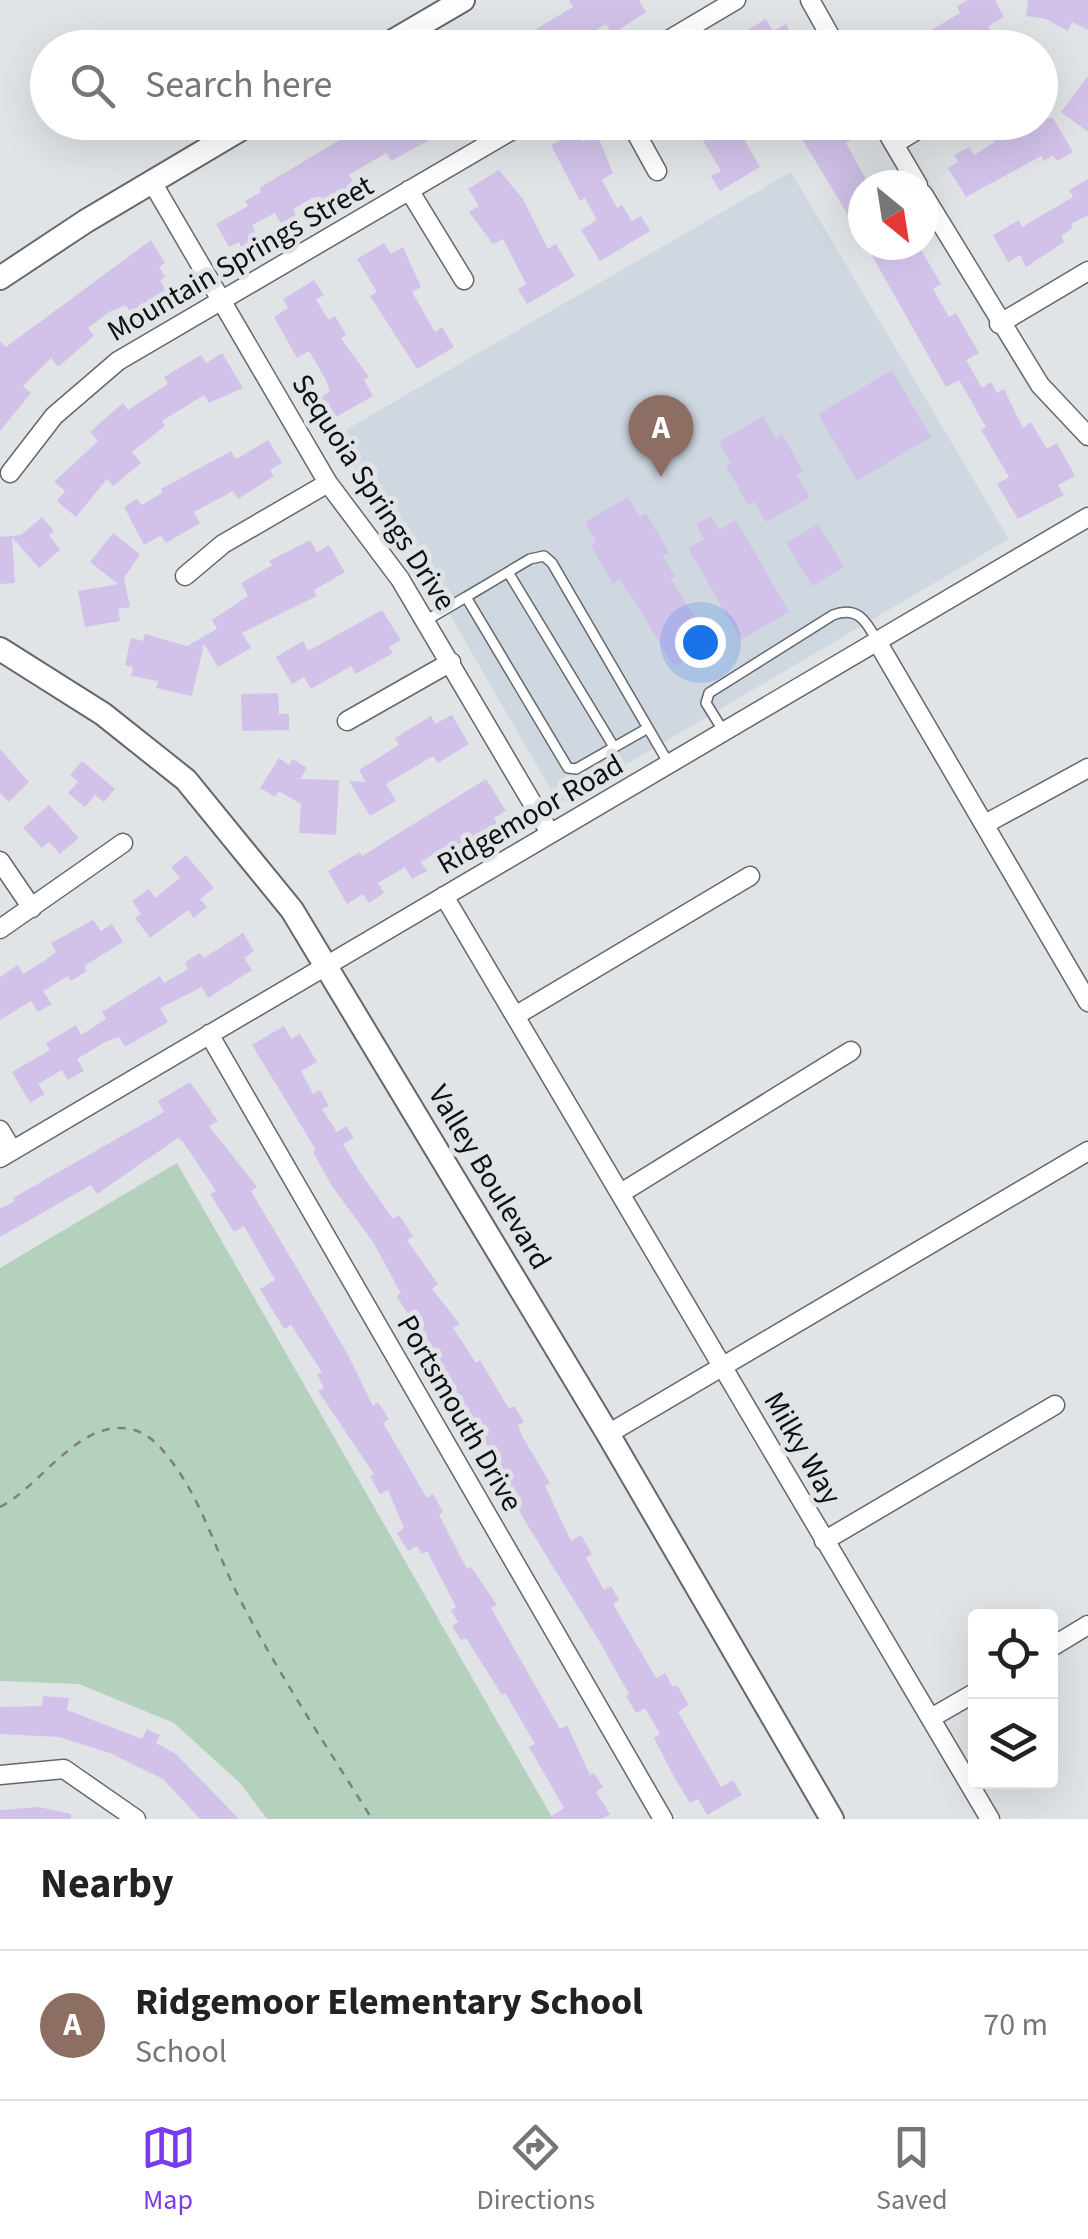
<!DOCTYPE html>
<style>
:root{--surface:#fff;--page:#f2f2f2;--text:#222;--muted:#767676;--line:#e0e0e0;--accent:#7c3aed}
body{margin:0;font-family:"Source Sans 3",sans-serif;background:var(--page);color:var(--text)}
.controls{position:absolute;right:30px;bottom:30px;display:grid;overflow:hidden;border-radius:10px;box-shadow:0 10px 40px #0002}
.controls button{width:90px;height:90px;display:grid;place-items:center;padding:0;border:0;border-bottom:2px solid var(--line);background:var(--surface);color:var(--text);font:50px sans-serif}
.compass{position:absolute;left:848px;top:170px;width:90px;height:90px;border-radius:50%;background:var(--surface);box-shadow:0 10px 40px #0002;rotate:150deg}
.you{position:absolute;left:700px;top:642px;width:35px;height:35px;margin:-25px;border:8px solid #fff;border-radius:50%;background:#1a73e8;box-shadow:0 0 0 15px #1a73e833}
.badge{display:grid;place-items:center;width:65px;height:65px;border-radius:50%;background:var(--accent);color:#fff;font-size:32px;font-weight:700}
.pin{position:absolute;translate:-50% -82px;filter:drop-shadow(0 2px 5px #0008)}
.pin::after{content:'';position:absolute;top:52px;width:35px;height:30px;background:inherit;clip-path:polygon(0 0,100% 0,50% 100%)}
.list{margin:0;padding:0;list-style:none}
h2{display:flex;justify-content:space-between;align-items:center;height:130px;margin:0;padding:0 40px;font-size:42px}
h2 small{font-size:32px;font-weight:400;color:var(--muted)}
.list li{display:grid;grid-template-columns:65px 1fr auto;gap:30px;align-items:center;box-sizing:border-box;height:150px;padding:0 40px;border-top:2px solid var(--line)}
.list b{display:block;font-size:38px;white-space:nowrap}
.list p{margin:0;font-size:32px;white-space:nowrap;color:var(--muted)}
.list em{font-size:32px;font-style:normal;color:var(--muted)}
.icon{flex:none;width:55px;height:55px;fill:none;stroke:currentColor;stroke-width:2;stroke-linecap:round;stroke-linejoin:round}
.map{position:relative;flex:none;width:1088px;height:1819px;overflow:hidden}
.search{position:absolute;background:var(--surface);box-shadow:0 10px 40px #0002;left:30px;right:30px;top:30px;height:110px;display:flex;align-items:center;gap:25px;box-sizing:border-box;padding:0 35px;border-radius:55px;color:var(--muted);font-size:38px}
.sheet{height:280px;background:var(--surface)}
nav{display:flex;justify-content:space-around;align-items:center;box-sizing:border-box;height:140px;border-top:2px solid var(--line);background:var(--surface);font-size:28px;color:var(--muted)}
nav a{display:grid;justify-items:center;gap:5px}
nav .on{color:var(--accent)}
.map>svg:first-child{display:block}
.built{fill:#cfd8e1}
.green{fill:#b4d1bd}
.building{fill:#d2c2e9}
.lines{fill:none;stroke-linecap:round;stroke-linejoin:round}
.lane-casing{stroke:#65676a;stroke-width:12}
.street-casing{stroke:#65676a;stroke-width:21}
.secondary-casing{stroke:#65676a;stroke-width:26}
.path{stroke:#7e8082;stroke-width:2.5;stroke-dasharray:8 8;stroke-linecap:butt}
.lane{stroke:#fff;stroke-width:9}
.street{stroke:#fff;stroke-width:18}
.secondary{stroke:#fff;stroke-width:22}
.labels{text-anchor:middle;stroke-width:10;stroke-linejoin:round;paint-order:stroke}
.street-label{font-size:30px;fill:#0e0f10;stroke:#e1e4e7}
</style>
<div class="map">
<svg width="1088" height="1819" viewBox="0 0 1088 1819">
<rect width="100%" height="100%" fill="#e1e4e7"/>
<!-- built -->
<path class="built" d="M791 172 1009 539 559 804 420 563 371 515 328 440Z"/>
<!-- green -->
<path class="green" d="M177 1163 553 1819H267L240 1783 174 1723 79 1684 0 1681V1268Z"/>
<!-- building -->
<path class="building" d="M569 0H639L646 12 612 34 606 24 590 34 587 29 565 42 568 48H494L528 29 530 33 573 7Z
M968 0H995L1004 17 988 26 993 37 973 48H901L960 13 957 6Z
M1028 0H1088V30L1072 22 1068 31 1046 19 1026 16Z
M766 19 773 31 786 24 794 40 780 48H747L740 34Z
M1088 76V132L1061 112Z
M1053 118 1073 152 1057 161 1053 155 1044 161 1041 156 966 197 948 168 958 162 954 155 969 147 974 155 995 142 990 134 1009 122Z
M370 122H423L433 138 391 161 386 153 349 175 354 184 318 205 314 197 293 209 296 215 281 224 275 213 252 225 259 239 242 248 239 242 229 247 216 224 248 206 245 201 261 192 259 188Z
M692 122H734L760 167 720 191 711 176 721 171Z
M792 122H844L853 139 846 143 869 185H863V240Z
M578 131 583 142 597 134 613 173 602 180 617 208 622 205 632 221 641 216 650 231 600 261 581 230 597 220 585 198 580 201 551 145Z
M499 170 523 199 548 249 556 244 575 276 527 304 518 289 526 284 503 239 493 244 469 212 479 206 468 189Z
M1088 179V215L1071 224 1073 228 1061 236 1064 242 1026 267 1020 255 1008 262 993 235 1019 220 1022 227 1073 197 1069 190Z
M151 240 165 263 159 267 165 277 160 281 167 292 132 314 126 305 109 312 88 328 94 336 58 367 51 358 23 386 31 393 0 431V341L6 347Z
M384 243 391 254 403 247 421 287 412 292 435 332 442 327 454 347 417 369 370 296 377 292 357 259Z
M866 245H918L941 284 933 289 949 317 956 313 979 353 966 360 982 388 991 382 997 393 1004 389 1023 428 1031 422 1047 449 1057 443 1075 476 1058 485 1064 495 1018 519 997 484 1009 477 981 430 986 427 959 380 946 387Z
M314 280 324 295 316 300 329 320 335 316 346 335 341 338 369 377 364 380 373 396 334 418 321 397 330 392 326 380 309 351 297 358 274 317 288 308 283 299Z
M222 353 243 388 209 403 204 395 162 421 165 426 132 452 141 463 113 486 107 479 76 517 57 501 65 491 54 482 98 441 90 432 109 415 123 403 128 410 168 384 164 377 201 355 206 363Z
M892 370 931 437 857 481 818 414Z
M763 416 776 438 782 434 803 471 797 475 810 497 766 522 754 502 748 505 726 466 731 463 719 442Z
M268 440 282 463 270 470 274 476 238 499 233 491 194 512 200 523 166 543 161 535 144 545 124 507 137 499 142 505 163 492 161 489 231 451 236 459Z
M628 497 640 517 646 513 669 552 663 556 675 577 671 579 711 644 674 667 634 600 619 580 613 584 591 546 596 542 585 522Z
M711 516 719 530 736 520 789 612 741 640 688 548 704 539 696 524Z
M42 517 54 531 49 535 60 550 39 568 12 537 15 583 0 584V537L21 535Z
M818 524 844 567 812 586 786 543Z
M113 533 140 554 124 578 130 607 118 609 120 621 85 627 78 591 118 584 90 562Z
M310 540 317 552 329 545 345 572 314 590 317 596 242 633 251 648 218 667 204 644 192 696 156 688 158 681 131 676 133 667 125 665 131 638 143 641 145 634 187 646 217 629 212 620 248 596 241 583 272 565 269 561Z
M382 610 401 640 389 647 393 653 356 674 351 666 311 689 304 677 292 684 276 657 303 641 308 651Z
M278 693 279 714H289V730L242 731 241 694Z
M452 715 469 744 438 763 433 756 386 784 396 801 370 816 349 781 366 782 359 770 399 745 395 738 431 716 435 724Z
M0 749 29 782 9 802 0 793Z
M279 758 289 765 293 759 307 768 300 779 339 780 336 835 299 833 301 804 279 791 275 797 260 788Z
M82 761 115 789 104 802 95 795 85 807 68 793 78 782 70 775Z
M486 779 506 811 494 818 499 827 453 854 448 845 421 862 427 871 412 879 405 867 378 883 384 893 369 903 363 894 347 904 328 871 360 852 362 856Z
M49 805 79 838 60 854 49 842 42 848 23 828Z
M186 855 214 888 200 899 207 907 194 918 188 910 150 938 135 918 141 914 132 901 149 889 155 898 180 878 171 867Z
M93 920 101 931 112 924 123 942 84 966 87 971 71 981 68 976 43 991 52 1004 38 1012 31 1001 0 1020V977L18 965 23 974 44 961 56 952 51 943Z
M243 933 254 951 244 958 252 970 208 998 202 987 160 1008 168 1022 125 1047 119 1037 105 1042 77 1059 84 1071 68 1080 62 1070 38 1084 45 1094 30 1103 12 1072 50 1050 46 1043 76 1025 81 1035 106 1019 102 1012 160 976 164 983 188 969 185 962 200 953 204 958Z
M284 1026 291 1039 300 1034 317 1062 301 1071 313 1094 320 1090 329 1106 322 1109 337 1132 346 1126 354 1138 343 1144 358 1169 393 1219 399 1215 413 1236 407 1240 438 1284 432 1289 460 1324 453 1328 476 1363 480 1360 509 1409 514 1406 524 1422 518 1425 522 1436 550 1483 545 1486 571 1541 581 1535 592 1554 586 1558 604 1590 611 1586 619 1600 613 1604 656 1678 665 1673 673 1687 677 1685 689 1705 678 1712 721 1787 733 1780 742 1795 707 1815 698 1799 690 1803 675 1779 654 1738 660 1734 645 1708 636 1713 626 1696 629 1694 598 1639 526 1523 504 1483 509 1480 424 1346 423 1335 396 1296 401 1294 373 1242 332 1186 313 1152 316 1150 252 1045Z
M190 1082 218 1121 209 1126 257 1187 251 1191 347 1353 373 1406 378 1402 389 1419 383 1423 427 1498 433 1494 443 1512 439 1515 467 1569 471 1567 497 1605 491 1608 560 1729 567 1725 590 1775 594 1773 603 1787 596 1792 610 1814 602 1819H547L564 1808 529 1747 535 1744 505 1693 502 1695 466 1638 461 1640 452 1626 458 1622 451 1610 456 1607 427 1551 422 1554 417 1546 408 1551 397 1533 404 1528 388 1490 380 1494 370 1476 374 1474 318 1391 324 1388 317 1374 322 1372 291 1325 284 1329 260 1289 275 1280 244 1226 234 1232 210 1194 216 1191 183 1142 178 1138 97 1194 91 1185 0 1237V1209L15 1201 13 1198 164 1112 158 1101Z
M43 1696 69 1698 67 1710 142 1739 147 1729 160 1735 156 1743 176 1754 239 1819H200L163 1779 110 1753 59 1737 0 1734V1707L42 1706Z
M39 1807 71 1814V1819H0V1810Z"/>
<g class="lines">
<!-- lane casing -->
<g class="lane-casing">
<path id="lane" d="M508 572 614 747
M425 621 466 597
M648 728 576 769 568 768 466 597 530 559 544 556 552 563 669 764
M724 732 706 703 709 693 833 615C857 606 866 620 877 641"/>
</g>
<!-- street casing -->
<g class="street-casing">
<path id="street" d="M810 0 837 48
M655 48 736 0
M630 122 657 171
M881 122 918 185
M894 144 930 122
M152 182 328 483 400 579 550 833
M409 190 464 280
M923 194 1040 385 1088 436
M999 324 1088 271
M10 473 54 416 118 361 526 122
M185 576 223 544 328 483
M878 643 1088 1002
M347 721 451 662
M987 823 1088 768
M0 861 32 908
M444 896 990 1819
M0 929 123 843
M515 1016 750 876
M209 1034 663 1819
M0 1130 12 1150
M0 1158 1088 517
M621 1193 851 1051
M608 1434 1088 1151
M824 1541 1055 1405
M1050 1648 1088 1625
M931 1718 976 1692
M0 1775 64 1769 136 1819"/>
</g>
<!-- secondary casing -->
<g class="secondary-casing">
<path id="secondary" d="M381 48 463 0
M0 278 86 221 253 122
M0 649 103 714 186 780 292 910 608 1434 832 1819"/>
</g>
<!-- path -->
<path class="path" d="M0 1507C39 1487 73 1428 120 1428 142 1428 156 1441 169 1458 204 1502 218 1560 245 1609 283 1681 329 1750 372 1819"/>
<!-- lane -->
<use href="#lane" class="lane"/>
<!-- street -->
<use href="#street" class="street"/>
<!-- secondary -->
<use href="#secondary" class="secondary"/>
</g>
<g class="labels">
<!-- street labels -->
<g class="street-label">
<text transform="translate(240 258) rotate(-30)" y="10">Mountain Springs Street</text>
<text transform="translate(374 492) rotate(57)" y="10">Sequoia Springs Drive</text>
<text transform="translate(530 814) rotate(-30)" y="10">Ridgemoor Road</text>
<text transform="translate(490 1177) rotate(59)" y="10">Valley Boulevard</text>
<text transform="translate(460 1413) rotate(60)" y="10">Portsmouth Drive</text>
<text transform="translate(803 1448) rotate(60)" y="10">Milky Way</text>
</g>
</g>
</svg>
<div class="controls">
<button><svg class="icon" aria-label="locate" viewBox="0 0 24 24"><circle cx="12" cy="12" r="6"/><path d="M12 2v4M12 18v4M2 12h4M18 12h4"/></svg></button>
<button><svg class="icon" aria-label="layers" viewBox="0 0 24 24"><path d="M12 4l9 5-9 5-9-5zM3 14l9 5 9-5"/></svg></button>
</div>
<svg class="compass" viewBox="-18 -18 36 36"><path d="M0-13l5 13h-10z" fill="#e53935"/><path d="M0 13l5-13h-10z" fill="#767676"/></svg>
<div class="you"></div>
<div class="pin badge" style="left:661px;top:477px;background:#8d6e63">A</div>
<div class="search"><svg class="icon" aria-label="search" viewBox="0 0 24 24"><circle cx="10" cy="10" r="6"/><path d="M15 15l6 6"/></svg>Search here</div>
</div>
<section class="sheet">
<h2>Nearby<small></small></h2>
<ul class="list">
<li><span class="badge" style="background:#8d6e63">A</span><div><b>Ridgemoor Elementary School</b><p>School</p></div><em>70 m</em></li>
</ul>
</section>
<nav>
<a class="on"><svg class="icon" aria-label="map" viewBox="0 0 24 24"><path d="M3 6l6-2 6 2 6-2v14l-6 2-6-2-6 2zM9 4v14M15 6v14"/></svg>Map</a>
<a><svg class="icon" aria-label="directions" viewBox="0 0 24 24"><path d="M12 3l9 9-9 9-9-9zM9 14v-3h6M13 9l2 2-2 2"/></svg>Directions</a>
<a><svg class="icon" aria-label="saved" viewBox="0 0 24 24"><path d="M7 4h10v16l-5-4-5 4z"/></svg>Saved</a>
</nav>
